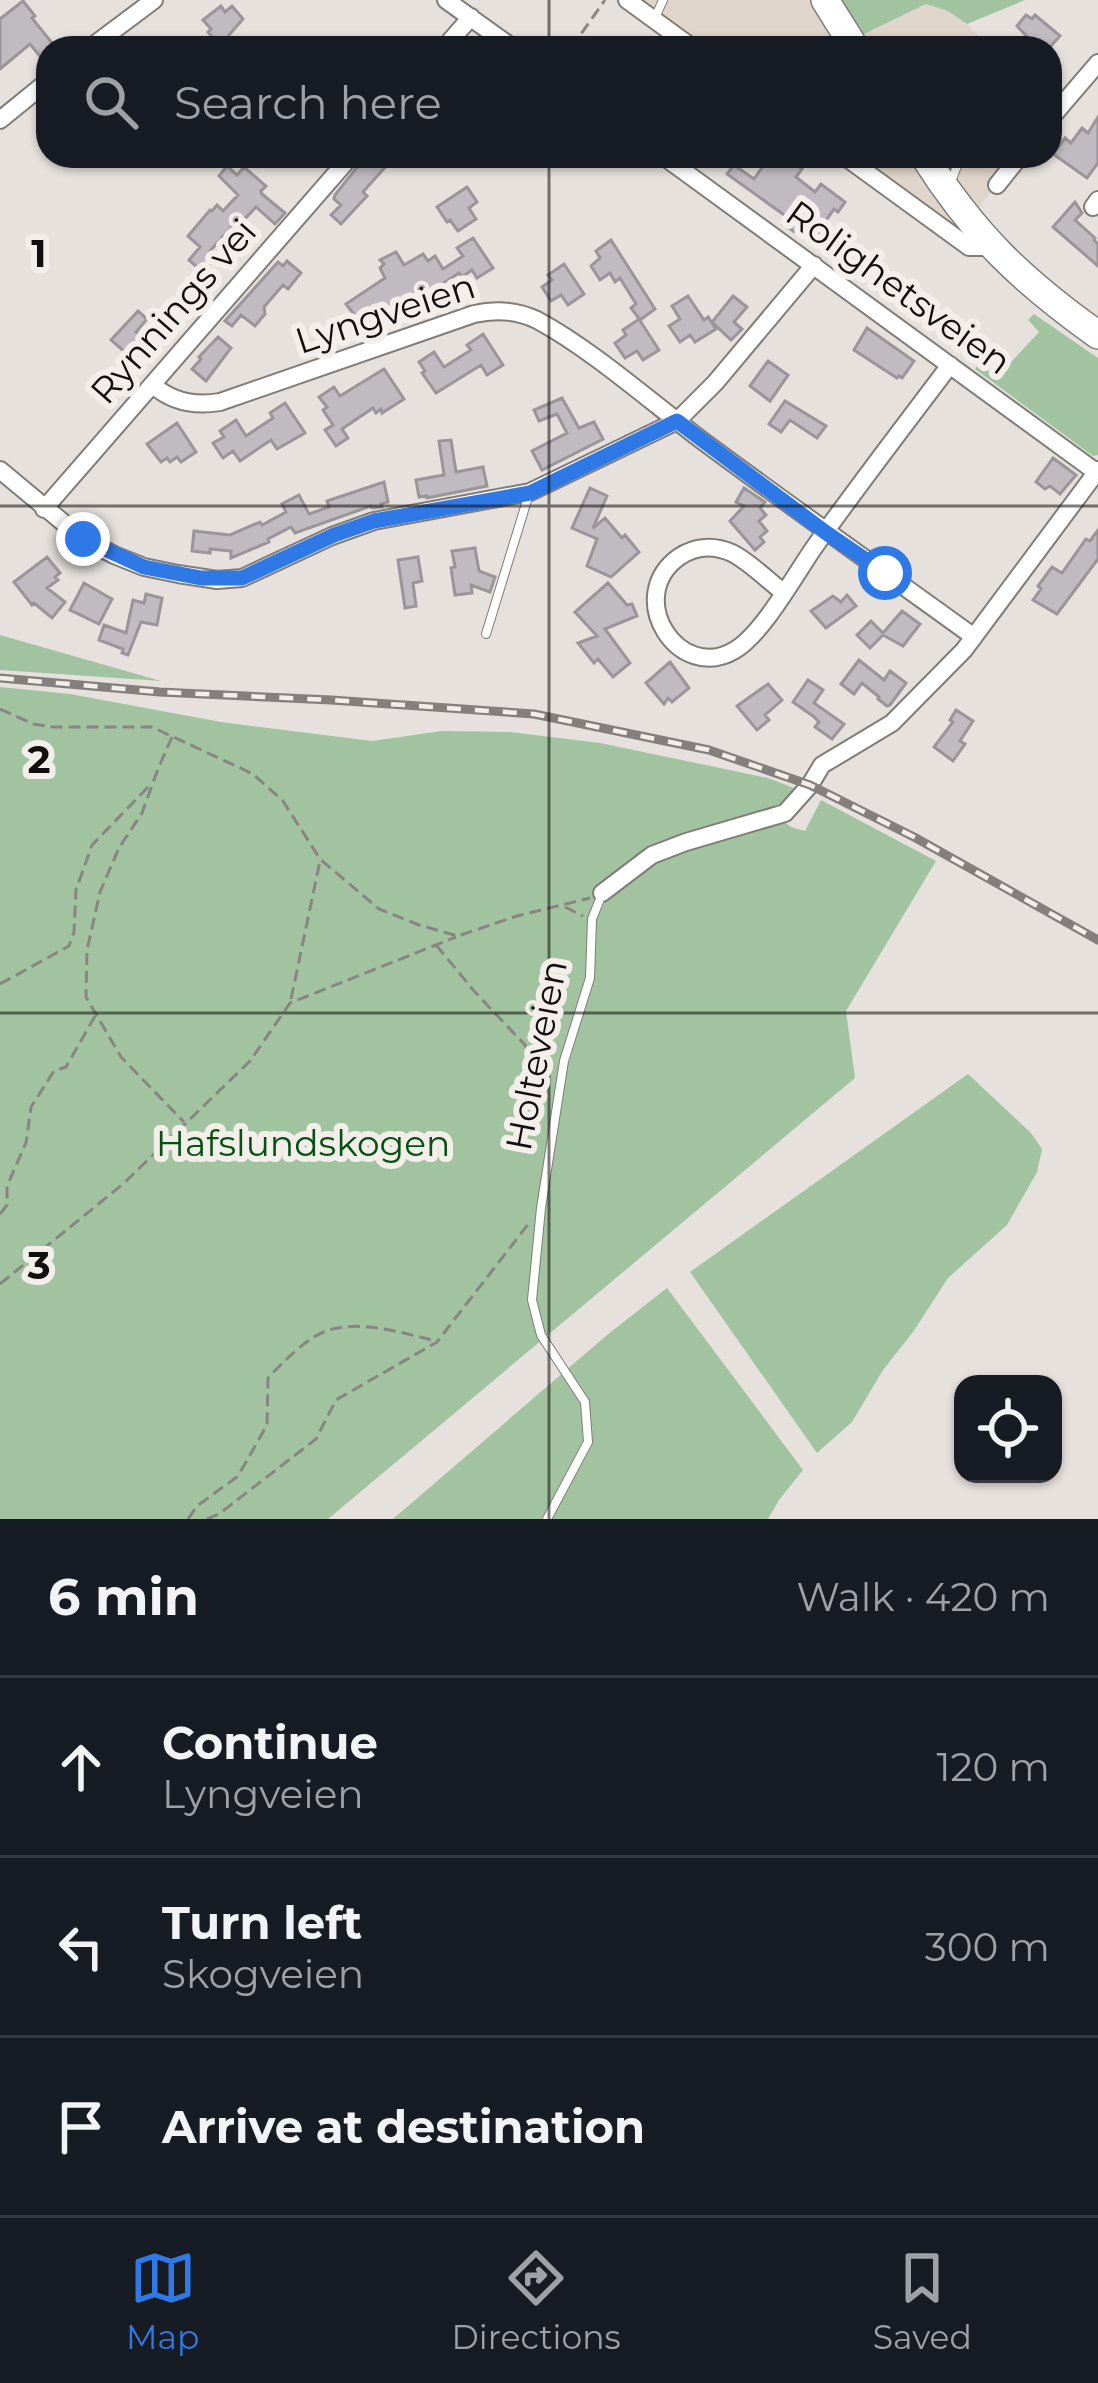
<!DOCTYPE html>
<meta charset="utf-8">
<style>
:root{--surface:#171b24;--page:#242831;--text:#f1f3f6;--muted:#9ea1a6;--line:#363941;--accent:#2f79e6}
body{margin:0;font-family:Montserrat,sans-serif;background:var(--page);color:var(--text)}
.controls{position:absolute;right:36px;bottom:36px;display:grid;overflow:hidden;border-radius:24px;box-shadow:0 3px 9px #0004}
.controls button{width:108px;height:108px;display:grid;place-items:center;padding:0;border:0;border-bottom:3px solid var(--line);background:var(--surface);color:var(--text);font:60px sans-serif}
.stop{position:absolute;width:36px;height:36px;margin:-27px;border:9px solid #2f79e6;border-radius:50%;background:#fff}
.stop.end{background:#2f79e6;border-color:#fff;box-shadow:0 3px 12px #0008}
.list{margin:0;padding:0;list-style:none}
h2{display:flex;justify-content:space-between;align-items:center;height:156px;margin:0;padding:0 48px;font-size:51px}
h2 small{font-size:39px;font-weight:400;color:var(--muted)}
.list li{display:grid;grid-template-columns:78px 1fr auto;gap:36px;align-items:center;box-sizing:border-box;height:180px;padding:0 48px;border-top:3px solid var(--line)}
.list b{display:block;font-size:45px;white-space:nowrap}
.list p{margin:0;font-size:39px;white-space:nowrap;color:var(--muted)}
.list em{font-size:39px;font-style:normal;color:var(--muted)}
.icon{flex:none;width:66px;height:66px;fill:none;stroke:currentColor;stroke-width:2;stroke-linecap:round;stroke-linejoin:round}
.map{position:relative;flex:none;width:1098px;height:1519px;overflow:hidden}
.search{position:absolute;background:var(--surface);box-shadow:0 3px 9px #0004;left:36px;right:36px;top:36px;height:132px;display:flex;align-items:center;gap:30px;box-sizing:border-box;padding:0 42px;border-radius:36px;color:var(--muted);font-size:45px}
.sheet{height:696px;background:var(--surface)}
nav{display:flex;justify-content:space-around;align-items:center;box-sizing:border-box;height:168px;border-top:3px solid var(--line);background:var(--surface);font-size:33px;color:var(--muted)}
nav a{display:grid;justify-items:center;gap:6px}
nav .on{color:var(--accent)}
.map>svg:first-child{display:block}
.built{fill:#e0d5ca}
.green{fill:#a1c3a0}
.building{fill:#c0bbc0;stroke:#999599;stroke-width:3}
.lines{fill:none;stroke-linecap:round;stroke-linejoin:round}
.service-casing{stroke:#817c78;stroke-width:10}
.minor-casing{stroke:#817c78;stroke-width:20}
.trunk-casing{stroke:#817c78;stroke-width:30}
.path{stroke:#898682;stroke-width:3;stroke-dasharray:12 6;stroke-linecap:butt}
.service{stroke:#fff;stroke-width:8}
.minor{stroke:#fff;stroke-width:16}
.trunk{stroke:#fff;stroke-width:27}
.rail-casing{stroke:#837f7c;stroke-width:9}
.rail{stroke:#f3eee9;stroke-width:4.5;stroke-dasharray:14;stroke-linecap:butt}
.route{stroke:#2f79e6;stroke-width:15}
.grid{fill:none;stroke:#110f0d;stroke-width:3;stroke-opacity:0.55}
.labels{text-anchor:middle;stroke-width:12;stroke-linejoin:round;paint-order:stroke}
.street-label{font-size:36px;fill:#110f0d;stroke:#f3eee9}
.park-label{font-size:36px;fill:#025311;stroke:#f3eee9}
.grid-label{font-size:39px;text-anchor:middle;font-weight:bold;fill:#110f0d;stroke:#f3eee9;stroke-width:12;stroke-linejoin:round;paint-order:stroke}
</style>
<div class="map">
<svg width="1098" height="1519" viewBox="0 0 1098 1519">
<rect width="100%" height="100%" fill="#e6e1dc"/>
<!-- built -->
<path class="built" d="M645 0H828L859 37 927 4 948 11 967 24 990 48H711Z
M859 156H1020L976 211 955 229Z"/>
<!-- green -->
<path class="green" d="M835 0H1025L967 24 948 11 926 4 858 37Z
M1034 314 1098 358V455L1093 456 975 369 982 359 1001 373 1039 332 1028 320Z
M0 635 161 681 0 670Z
M0 687 70 694 221 722 372 741 442 731 510 732 600 743 768 778 799 790 787 803 772 813 791 827 805 831 821 800 936 861 846 1011 855 1078 328 1519H0Z
M968 1074 1031 1133 1042 1149 1037 1172 1007 1225 948 1278 913 1332 883 1370 852 1422 817 1453 690 1272Z
M667 1288 803 1470 779 1500 768 1519H393L607 1335Z"/>
<!-- building -->
<path class="building" d="M23 1 35 16 32 18 56 48H48V66L30 44 0 69V19Z
M221 6 225 12 232 6 243 19 229 35 240 48H222L208 32 211 29 203 20Z
M1026 15 1032 19 1035 15 1060 36 1049 48H1043L1038 44 1036 46 1017 26Z
M1098 117V163L1087 178 1053 154 1065 138 1071 143 1082 128 1088 133Z
M366 156H395L363 192 367 196 341 224 331 215 341 205 334 199 335 195Z
M770 156H784L802 169 796 177 815 192 821 184 845 202 838 212 834 209 821 228 828 233 818 247 797 230 796 233 783 224 787 217 727 174 734 165 754 179Z
M227 166 237 175 244 167 266 186 261 191 262 194 285 213 275 224 256 207 238 226 235 223 210 251 216 256 203 272 189 260 200 247 188 236 210 210 212 211 217 205 223 211 238 195 219 176Z
M467 187 477 202 469 208 476 219 458 231 450 220 447 222 437 207Z
M1075 202 1082 213 1075 220 1095 238 1094 240 1098 244V266L1053 227Z
M473 238 493 268 477 278 472 270 462 277 459 273 427 294 423 287 396 304 400 311 386 321 377 308 374 311 371 307 356 317 346 304 385 278 380 268 384 264 380 260 396 252 404 265 423 254 428 261 435 256 443 269 463 256 457 248Z
M611 240 655 309 640 320 631 308 636 304 620 278 615 282 610 273 600 280 591 266 600 258 596 251Z
M287 261 301 273 288 289 283 285 264 307 265 314 255 326 241 315 232 326 225 321 278 262 283 266Z
M564 264 584 294 568 305 561 295 551 301 542 287 552 280 548 275Z
M688 296 704 320 708 317 716 329 695 342 690 335 680 342 669 326 680 319 672 306Z
M733 296 747 307 734 322 742 329 731 340 712 322Z
M138 311 147 319 136 332 149 343 134 360 111 340Z
M639 319 659 350 643 360 637 351 625 358 615 343 626 335 623 330Z
M867 328 914 361 902 378 899 376 897 378 854 350Z
M483 334 503 365 487 375 481 365 436 393 422 373 425 371 419 362 434 352 444 367 471 350 467 345Z
M218 337 231 348 206 381 192 369 201 359 199 357Z
M768 361 788 375 770 401 750 386Z
M384 369 404 399 382 413 381 409 376 413 373 408 342 429 348 438 336 446 325 430 333 425 323 410 327 407 319 397 334 387 340 396Z
M562 398 579 428 594 422 603 439 542 470 532 451 567 433 557 414 539 421 534 410Z
M785 401 826 426 817 438 790 420 781 432 769 424Z
M285 403 305 433 277 449 271 440 240 461 233 451 223 458 213 443 224 437 220 431 236 420 246 436 273 418 270 413Z
M177 423 196 452 181 462 177 457 170 462 167 458 161 462 147 444Z
M451 440 456 472 483 467 487 486 427 498V496L419 497 416 480 444 475 439 441Z
M1053 458 1076 475 1060 494 1050 486 1045 489 1036 482Z
M384 482 388 502 381 504 382 507 372 508 371 506 295 533 291 527 268 539 269 542 231 558V551L210 549V553L192 551 194 531 230 535 260 522 262 525 286 512 282 504 299 495 309 514 329 507 327 501Z
M590 488 607 496 593 528 605 518 622 538 625 535 639 552 611 577 587 566 597 539 572 528Z
M744 488 765 502 760 508 766 515 759 521 767 531 760 537 764 542 755 550 730 521 744 506 736 502Z
M1098 530V559L1057 614 1033 600 1041 589 1038 586 1052 567 1062 573 1086 539 1090 541Z
M475 548 479 571 495 577 490 592 471 585 472 593 455 595 451 568 455 567 452 551Z
M47 557 60 573 55 577 58 580 47 588 65 602 52 618 34 603 32 605 14 582Z
M418 557 422 581 413 583 416 606 405 608 398 560Z
M84 583 112 599 99 624 70 610Z
M608 583 627 605 632 604 637 616 605 629 630 663 613 677 598 659 594 663 578 643 597 636 575 612Z
M146 594 162 598 157 625 141 622 128 655 122 653 123 649 99 640 104 625 126 633 133 600 144 603Z
M847 595 856 606 826 628 811 611 833 596 841 602Z
M902 611 920 624 903 646 883 635 870 648 857 635 871 621 883 633Z
M859 660 884 680 890 671 906 683 890 705 887 706 878 699 879 697 862 683 854 694 841 684Z
M670 662 689 688 672 702 668 698 664 704 646 683Z
M808 680 823 690 814 703 844 724 832 739 815 727 819 722 813 716 793 702Z
M768 684 782 700 765 715 769 720 757 730 737 706Z
M956 710 973 721 960 741 965 744 953 761 934 747 953 722 950 720Z"/>
<g class="lines">
<!-- service casing -->
<g class="service-casing">
<path id="service" d="M654 20 663 0
M950 184 961 156
M486 634 529 494
M547 1519 588 1442 585 1402 541 1335 532 1300 541 1208 564 1061 590 978 592 919 602 894"/>
</g>
<!-- minor casing -->
<g class="minor-casing">
<path id="minor" d="M446 0 513 48
M627 0 693 48
M90 48 154 0
M444 48 471 17
M1050 119 1098 63
M0 120 48 81
M663 156 1096 472
M844 156 969 247H992
M997 185 1020 156
M1093 207 1098 200
M153 385C172 402 196 406 220 402L474 314C496 309 516 310 537 320 591 349 650 401 700 439 790 506 883 571 974 637
M0 470 83 539 114 555 144 567 178 574 217 580 242 578 332 536 374 521 530 492 677 421 715 383 814 265
M44 509 351 156
M783 592C766 579 750 562 732 553 714 545 695 546 679 557 623 597 679 684 735 650 762 634 794 577 813 549 857 487 904 426 950 365
M602 893 652 855 686 842 785 813 810 785 822 765 892 723 964 650 1098 470"/>
</g>
<!-- trunk casing -->
<g class="trunk-casing">
<path id="trunk" d="M825 0 855 48
M924 156C975 236 1021 280 1098 335"/>
</g>
<!-- path -->
<path class="path" d="M571 48 605 0
M0 709 33 724 53 727H152L253 774 283 801 320 859 379 909 419 925 458 936 517 916 590 898
M172 737 158 769 142 813 119 848 100 892 87 950 86 997 121 1057 184 1122
M565 907 583 916
M436 945 475 992 525 1045 546 1095
M0 984 69 946 74 932 76 890 92 845 152 783
M291 999 320 861
M0 1214 7 1205V1186L26 1143 31 1107 54 1071 66 1067 95 1016
M0 1284 123 1184 250 1061 290 1003 456 937
M188 1519 197 1506 238 1476 267 1425 268 1378C283 1362 308 1336 329 1330 364 1320 402 1333 436 1341
M207 1519 219 1514 316 1439 336 1400 437 1342 529 1223"/>
<!-- service -->
<use href="#service" class="service"/>
<!-- minor -->
<use href="#minor" class="minor"/>
<!-- trunk -->
<use href="#trunk" class="trunk"/>
<!-- rail casing -->
<g class="rail-casing">
<path id="rail" d="M0 678 160 692 331 700 534 714 709 750 810 785 914 837 1098 940"/>
</g>
<!-- rail -->
<use href="#rail" class="rail"/>
</g>
<g class="lines">
<!-- route -->
<path class="route" d="M83 539 144 567 201 578H242L334 535 374 521 530 493 677 421 825 532 885 573"/>
</g>
<!-- grid -->
<path class="grid" d="M549 0V48M549 156V1519M0 506H1098M0 1013H1098"/>
<g class="labels">
<!-- street labels -->
<g class="street-label">
<text transform="translate(899 287) rotate(36)" y="13">Rolighetsveien</text>
<text transform="translate(173 311) rotate(-49)" y="13">Rynnings vei</text>
<text transform="translate(385 313) rotate(-18)" y="13">Lyngveien</text>
<text transform="translate(536 1055) rotate(-79)" y="13">Holteveien</text>
</g>
<!-- park labels -->
<g class="park-label">
<text x="303" y="1156">Hafslundskogen</text>
</g>
</g>
<g class="grid-label">
<text x="39" y="267">1</text>
<text x="39" y="773">2</text>
<text x="39" y="1279">3</text>
</g>
</svg>
<div class="controls">
<button><svg class="icon" aria-label="locate" viewBox="0 0 24 24"><circle cx="12" cy="12" r="6"/><path d="M12 2v4M12 18v4M2 12h4M18 12h4"/></svg></button>
</div>
<div class="stop" style="left:885px;top:573px"></div>
<div class="stop end" style="left:83px;top:539px"></div>
<div class="search"><svg class="icon" aria-label="search" viewBox="0 0 24 24"><circle cx="10" cy="10" r="6"/><path d="M15 15l6 6"/></svg>Search here</div>
</div>
<section class="sheet">
<h2>6 min<small>Walk · 420 m</small></h2>
<ul class="list">
<li><svg class="icon" aria-label="ahead" viewBox="0 0 24 24"><path d="M12 20V5M6 11l6-6 6 6"/></svg><div><b>Continue</b><p>Lyngveien</p></div><em>120 m</em></li>
<li><svg class="icon" aria-label="left" viewBox="0 0 24 24"><path d="M17 20v-9H6M10 6l-5 5 5 5"/></svg><div><b>Turn left</b><p>Skogveien</p></div><em>300 m</em></li>
<li><svg class="icon" aria-label="arrive" viewBox="0 0 24 24"><path d="M6 21V4h12l-3 4 3 4H6"/></svg><div><b>Arrive at destination</b></div></li>
</ul>
</section>
<nav>
<a class="on"><svg class="icon" aria-label="map" viewBox="0 0 24 24"><path d="M3 6l6-2 6 2 6-2v14l-6 2-6-2-6 2zM9 4v14M15 6v14"/></svg>Map</a>
<a><svg class="icon" aria-label="directions" viewBox="0 0 24 24"><path d="M12 3l9 9-9 9-9-9zM9 14v-3h6M13 9l2 2-2 2"/></svg>Directions</a>
<a><svg class="icon" aria-label="saved" viewBox="0 0 24 24"><path d="M7 4h10v16l-5-4-5 4z"/></svg>Saved</a>
</nav>
